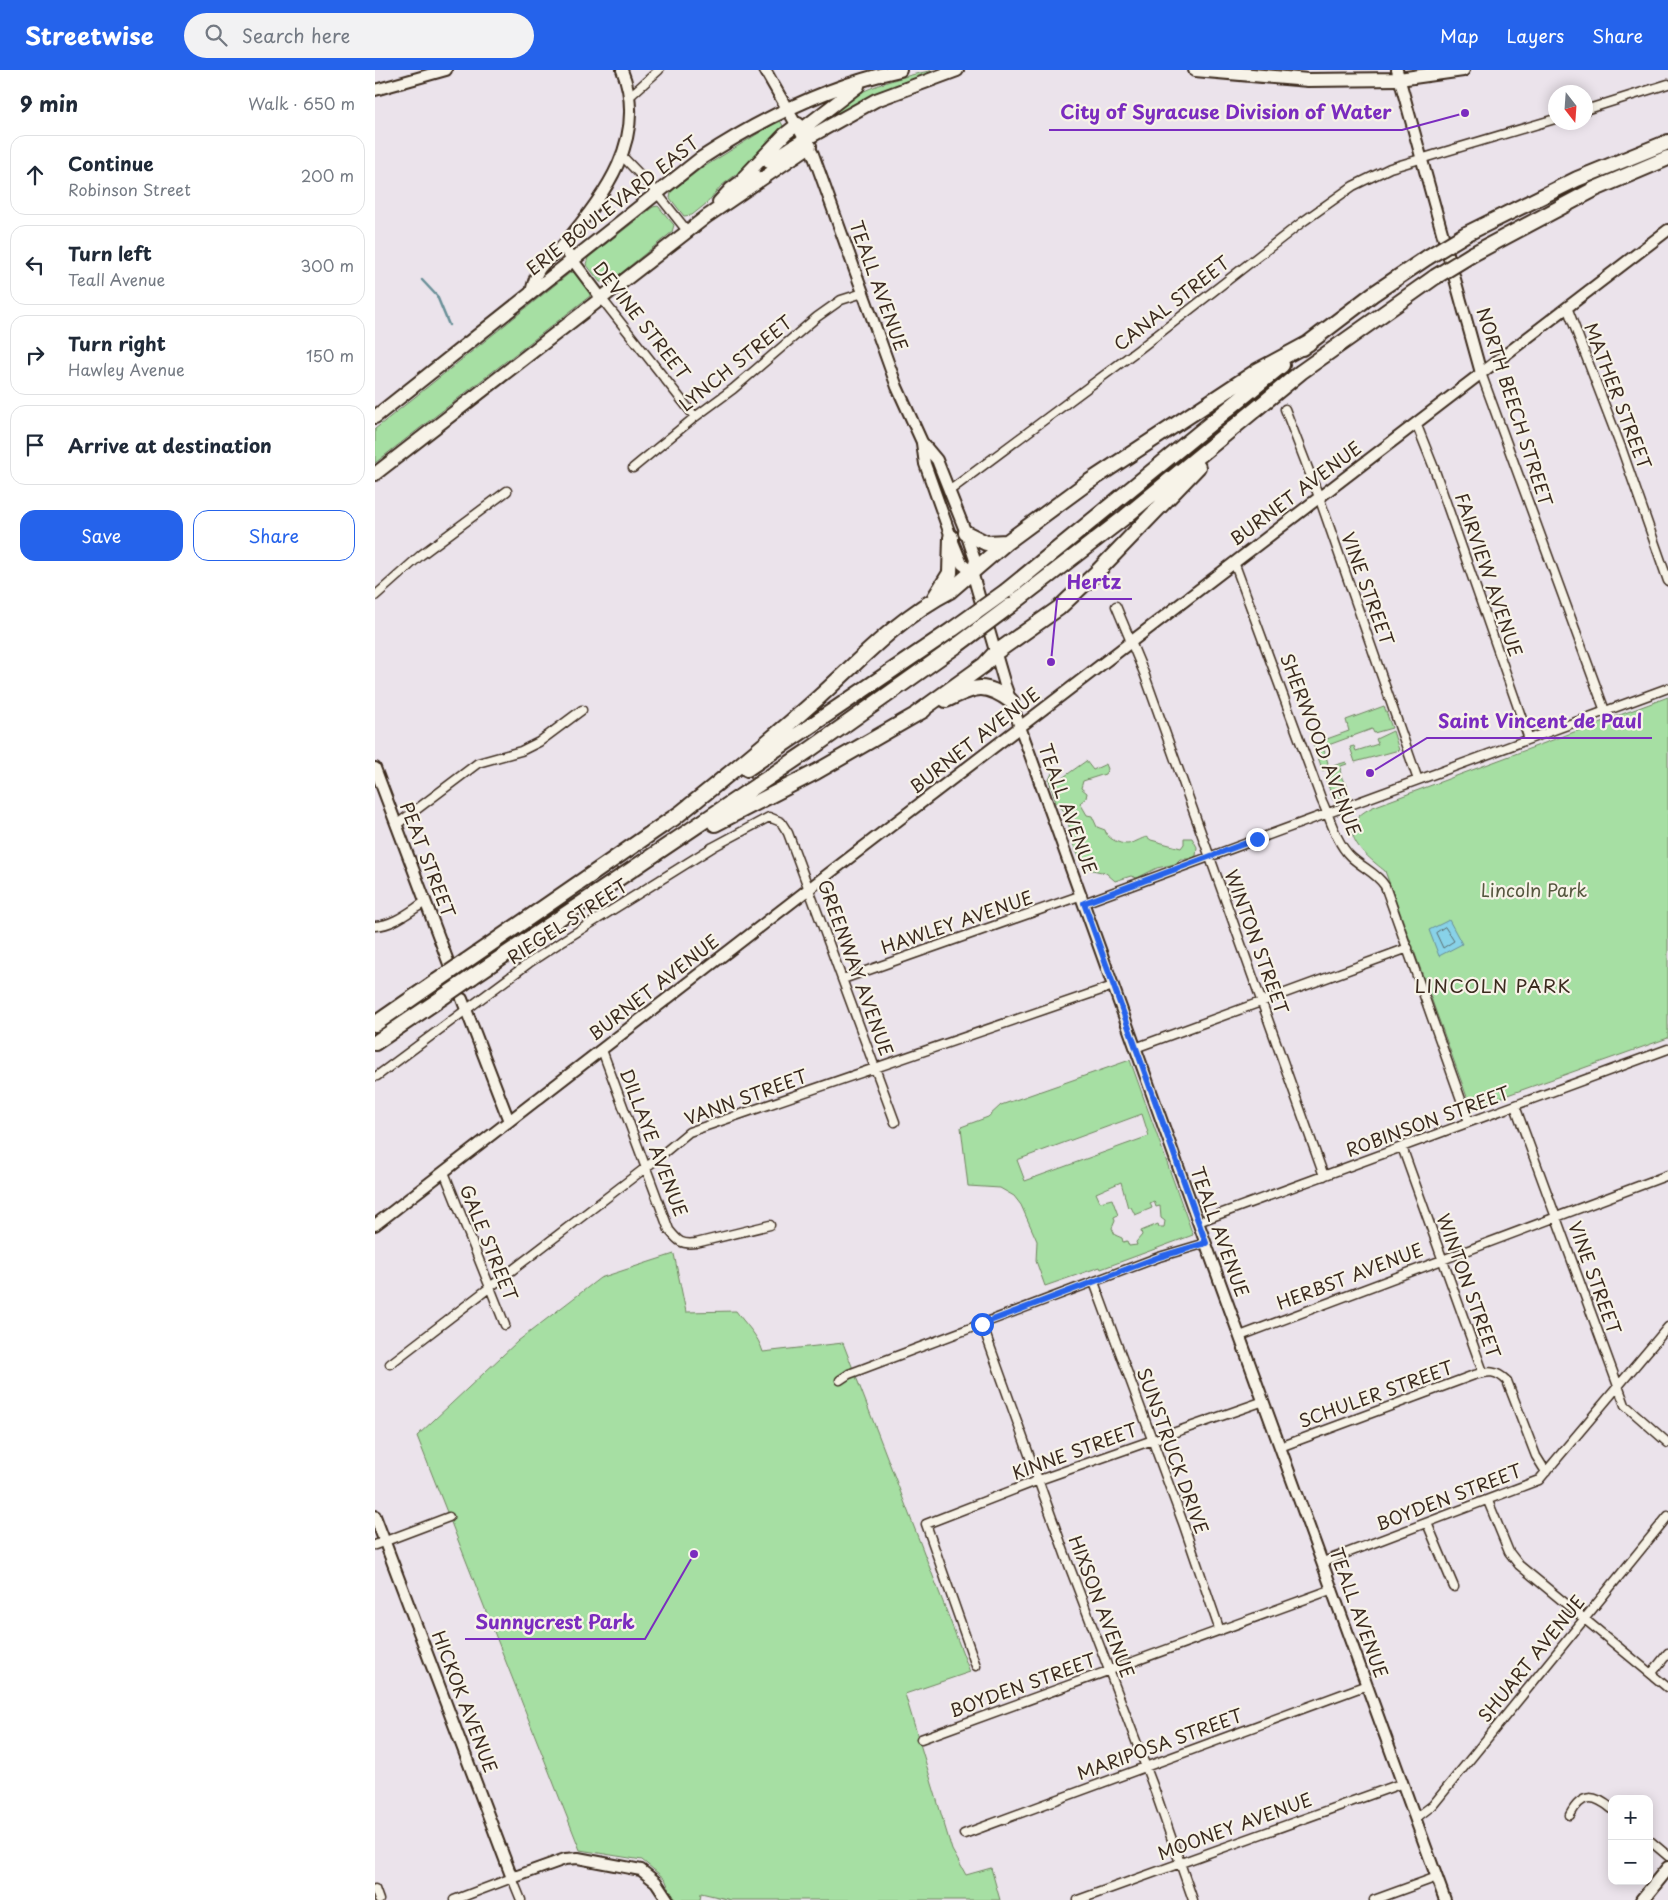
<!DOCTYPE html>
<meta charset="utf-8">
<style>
:root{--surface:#fff;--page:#f2f2f3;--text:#1f2937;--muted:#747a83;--line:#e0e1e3;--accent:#2563eb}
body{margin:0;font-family:"Playpen Sans",sans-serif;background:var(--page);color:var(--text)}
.controls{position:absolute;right:15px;bottom:15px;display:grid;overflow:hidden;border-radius:10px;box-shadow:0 2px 12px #0003}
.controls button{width:45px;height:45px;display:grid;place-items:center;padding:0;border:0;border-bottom:1px solid var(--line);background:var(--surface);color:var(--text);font:25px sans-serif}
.compass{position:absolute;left:1173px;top:15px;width:45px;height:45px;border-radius:50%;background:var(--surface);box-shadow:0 2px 12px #0003;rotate:163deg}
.stop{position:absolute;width:15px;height:15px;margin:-11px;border:4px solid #2563eb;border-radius:50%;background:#fff}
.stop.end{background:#2563eb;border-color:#fff;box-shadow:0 1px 5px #0008}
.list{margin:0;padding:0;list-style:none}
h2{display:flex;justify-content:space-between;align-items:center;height:65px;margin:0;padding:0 20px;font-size:21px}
h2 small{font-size:16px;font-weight:400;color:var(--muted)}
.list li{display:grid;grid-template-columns:32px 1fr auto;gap:15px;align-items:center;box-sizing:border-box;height:80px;margin:0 10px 10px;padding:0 10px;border:1px solid var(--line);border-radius:15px}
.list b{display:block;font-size:19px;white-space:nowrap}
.list p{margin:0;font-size:16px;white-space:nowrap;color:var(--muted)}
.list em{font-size:16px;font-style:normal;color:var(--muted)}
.actions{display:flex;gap:10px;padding:15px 20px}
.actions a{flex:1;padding:11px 0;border:1px solid var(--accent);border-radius:15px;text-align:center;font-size:18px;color:var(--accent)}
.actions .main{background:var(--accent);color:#fff}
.icon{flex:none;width:28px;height:28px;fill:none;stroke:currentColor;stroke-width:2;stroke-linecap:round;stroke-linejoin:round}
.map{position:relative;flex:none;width:1293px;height:1830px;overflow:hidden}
header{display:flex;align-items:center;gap:30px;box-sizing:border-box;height:70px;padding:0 25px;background:var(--accent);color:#fff}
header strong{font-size:24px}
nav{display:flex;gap:28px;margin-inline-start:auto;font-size:18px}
.search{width:350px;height:45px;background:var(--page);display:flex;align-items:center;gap:12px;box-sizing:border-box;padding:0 18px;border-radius:28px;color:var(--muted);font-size:19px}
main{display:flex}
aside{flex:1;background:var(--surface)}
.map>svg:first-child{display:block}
.green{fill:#a6dfa3;stroke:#708460;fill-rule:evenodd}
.water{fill:#88d2e8;stroke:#698f97}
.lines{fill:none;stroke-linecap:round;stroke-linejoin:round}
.shore{stroke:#5a6d6f;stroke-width:1}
.stream{stroke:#698f97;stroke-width:2.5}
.minor-casing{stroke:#3b2a1e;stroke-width:11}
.tertiary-casing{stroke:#3b2a1e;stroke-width:14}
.primary-casing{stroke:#3b2a1e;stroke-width:16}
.motorway-casing{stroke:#3b2a1e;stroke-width:18}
.minor{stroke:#f7f3e8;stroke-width:8}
.tertiary{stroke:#f7f3e8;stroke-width:10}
.primary{stroke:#f7f3e8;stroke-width:12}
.motorway{stroke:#f7f3e8;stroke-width:14}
.motorway-bridge-casing{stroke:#3b2a1e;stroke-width:18;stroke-linecap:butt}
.motorway-bridge{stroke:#f7f3e8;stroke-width:14}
.route{stroke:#2563eb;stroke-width:6}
.labels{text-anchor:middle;stroke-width:4.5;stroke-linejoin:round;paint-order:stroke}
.street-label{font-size:18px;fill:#3b2a1e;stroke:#f7f3e8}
.park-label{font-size:18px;fill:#56573f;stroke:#f7f3e8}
.neighbourhood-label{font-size:19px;letter-spacing:1px;fill:#3b2a1e;stroke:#f7f3e8}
.leader{fill:none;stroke:#7b2cbf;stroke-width:2}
.callout-dot{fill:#7b2cbf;stroke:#f7f3e8;stroke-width:2}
.callout-label{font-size:19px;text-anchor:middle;font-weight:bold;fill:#7b2cbf;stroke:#f7f3e8;stroke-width:4.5;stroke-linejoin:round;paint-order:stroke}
</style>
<header>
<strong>Streetwise</strong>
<div class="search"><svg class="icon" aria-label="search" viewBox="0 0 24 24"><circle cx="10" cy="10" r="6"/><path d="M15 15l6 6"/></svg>Search here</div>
<nav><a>Map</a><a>Layers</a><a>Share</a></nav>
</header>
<main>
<aside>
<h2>9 min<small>Walk · 650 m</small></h2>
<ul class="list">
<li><svg class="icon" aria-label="ahead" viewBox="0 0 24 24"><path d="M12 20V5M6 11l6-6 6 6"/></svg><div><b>Continue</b><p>Robinson Street</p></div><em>200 m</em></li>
<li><svg class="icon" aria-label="left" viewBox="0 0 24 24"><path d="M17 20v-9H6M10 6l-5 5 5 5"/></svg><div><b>Turn left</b><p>Teall Avenue</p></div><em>300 m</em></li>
<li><svg class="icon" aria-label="right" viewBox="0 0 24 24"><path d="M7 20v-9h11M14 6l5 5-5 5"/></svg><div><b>Turn right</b><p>Hawley Avenue</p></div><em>150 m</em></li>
<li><svg class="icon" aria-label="arrive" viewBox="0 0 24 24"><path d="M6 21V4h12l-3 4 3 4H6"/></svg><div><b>Arrive at destination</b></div></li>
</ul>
<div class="actions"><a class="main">Save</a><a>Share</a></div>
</aside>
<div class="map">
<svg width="1293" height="1830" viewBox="0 0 1293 1830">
<rect width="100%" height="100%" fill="#ebe3eb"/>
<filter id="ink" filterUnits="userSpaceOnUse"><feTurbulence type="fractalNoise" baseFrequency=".02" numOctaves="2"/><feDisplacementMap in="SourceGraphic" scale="10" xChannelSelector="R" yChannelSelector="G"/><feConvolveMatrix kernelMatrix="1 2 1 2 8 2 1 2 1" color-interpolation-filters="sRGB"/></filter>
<g filter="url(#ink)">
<!-- green -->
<path class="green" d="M560 0 561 2 440 58C464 24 520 7 560 0Z
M405 50 410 60 388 84 346 116 332 133 317 145 309 146 295 128 296 122 324 100Z
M283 136 299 155 297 162 235 212H225L211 194 213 188 278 137Z
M196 202 201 203 215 220V226L0 393V359Z
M1293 627V968L1096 1038 1010 801C987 783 956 757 998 737Z
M1009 636 1017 658 999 663 997 659 948 677 953 693 948 701 938 674 974 661 971 650Z
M1018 661 1024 680 980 692 975 677 979 676 981 681 1003 674 1001 669Z
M711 691 718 700 731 694 733 699 730 704 708 711 706 718 712 723 711 728 705 733 712 745 717 746 722 757 730 760C731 768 744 774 752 774 758 774 766 768 772 767L776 770 806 778 809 774V768H817L822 777 821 786 816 789H805L800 794 782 798 762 808 756 806 740 811 731 803 713 799C711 791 705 789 702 783 696 772 694 757 692 744L681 733 674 710 677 703 683 711Z
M971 692 972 694 966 696C964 701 967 712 972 715V725L958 730 951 709 958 696Z
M755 990 818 1165 726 1199 725 1197 670 1216 661 1191 662 1171 646 1135 639 1126 625 1118 593 1116 586 1057 613 1047 626 1035ZM767 1044 774 1066 650 1111 642 1090ZM746 1112 753 1138 756 1137 760 1145 777 1138 775 1133 779 1131 781 1137 785 1136 786 1148 790 1151 789 1157H784L783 1154 766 1161 767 1165 761 1172 762 1175 754 1176 752 1171 748 1172 747 1168 740 1165 737 1158 740 1151 739 1147 743 1145 737 1129 725 1132 721 1123Z
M299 1184 311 1242 361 1241C371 1255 383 1265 388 1282L468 1273 595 1602 530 1624 577 1780 591 1805 616 1798 625 1830H356L326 1823 325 1830H299L290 1809 267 1790 205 1780 42 1366 143 1271 225 1208Z"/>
<!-- water -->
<path class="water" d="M1074 850 1087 874 1064 886 1054 860Z"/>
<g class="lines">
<!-- shore -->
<path class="shore" d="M1070 857 1079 871 1068 878 1061 863Z"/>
<!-- stream -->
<path class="stream" d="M47 210 62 226 74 255"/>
<!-- minor casing -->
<g class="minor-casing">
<path id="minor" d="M254 27 284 0
M1210 40 1293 14
M248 87 278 118 313 162
M227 229 320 347
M1192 237 1247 380 1293 511
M1106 303 1230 641
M910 339 944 427 1043 710
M1041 353 1059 398 1154 669
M258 398 320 347 358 319 442 247 466 230 488 223
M574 421 763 280 926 153 978 116 1015 98 1180 49
M859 492 947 731C955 748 961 772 975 786 986 797 1002 803 1010 816L1094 1052
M0 526 46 485 132 421
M741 536 769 603 949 1106
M21 755 103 693 146 681 164 672 207 640
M709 833 1293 618
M0 856C19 855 34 842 50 832
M468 909 707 825
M760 978 1033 878
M227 980 294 1160C303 1171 306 1175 321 1173L395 1155
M2 1006 154 893 189 870 338 777 394 747 406 752 413 763 520 1052
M1140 1036 1250 1335 1293 1373
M1027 1077 1108 1302
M69 1102 130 1255
M823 1152 1293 979
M719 1212 808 1453 845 1561
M607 1254 692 1490 780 1721 818 1830
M865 1266 1293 1105
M15 1294 278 1092 314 1062 738 916
M465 1310 474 1304 784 1187 831 1173
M905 1377 1099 1305C1114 1301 1121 1300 1132 1311L1161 1386 1171 1402
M1113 1431 1134 1482 1144 1495 1293 1618
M1052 1453 1079 1517
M0 1475 74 1447
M948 1492 1164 1410 1293 1257
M601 1596 551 1454 664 1410 889 1331
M1276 1604 1293 1583
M546 1669 958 1519
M1195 1745C1207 1722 1220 1725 1237 1739
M1041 1748 1058 1735 1293 1446
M589 1764 992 1615
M1274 1770 1293 1786
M0 1819 4 1830
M79 1830 137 1808 146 1830
M703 1830 1028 1713
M999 1830 1062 1807"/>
</g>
<!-- tertiary casing -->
<g class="tertiary-casing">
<path id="tertiary" d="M390 0 438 84 522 317 547 372 562 390 591 463 600 490 597 502 630 615 823 1152 1070 1830
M1022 0 1106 303
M0 20 71 0
M187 176 227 229
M156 222C163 193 169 196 187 176 229 127 274 67 247 0
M547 373 550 394 576 467 587 494 597 502
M0 698 74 894
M87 929 134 1051
M0 1155 435 818 1293 160
M0 1446 137 1808 190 1789 203 1788 266 1800 281 1812 293 1830"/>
</g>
<!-- primary casing -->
<g class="primary-casing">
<path id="primary" d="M820 0 933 10 1024 9 1088 0
M426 60 483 16
M394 92 420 75 501 30 582 0
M369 107 410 64 423 54
M344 132 356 119 378 103
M0 347 325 89C387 48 453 16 525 0
M0 404 331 147 435 76
M1267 1830 1293 1798"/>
</g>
<!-- motorway casing -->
<g class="motorway-casing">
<path id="motorway" d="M1091 164 1202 109 1293 72
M1096 185 1220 119 1293 88
M927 278 998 224 1053 187
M591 463 611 473 632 472
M631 521 907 295
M560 527 575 503 576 467
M635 536 750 447 926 302 1060 207
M571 630C600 617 608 611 636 631
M541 644 609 595 620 583 684 538 722 502 823 397
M372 699 578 559
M298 749C347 710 395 671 442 629 483 592 524 547 575 521L632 472 712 413 882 301 934 273
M340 754 441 702 549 640
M91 891 304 744
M97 907 433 681 584 574
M0 954 62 911
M0 973 68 927"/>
</g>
<!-- minor -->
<use href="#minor" class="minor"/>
<!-- tertiary -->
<use href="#tertiary" class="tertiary"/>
<!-- primary -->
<use href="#primary" class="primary"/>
<!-- motorway -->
<use href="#motorway" class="motorway"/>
<!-- motorway-bridge casing -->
<g class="motorway-bridge-casing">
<path id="motorway-bridge" d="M1053 187 1091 164
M1060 207 1096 185
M578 559 631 521
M584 574 635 536
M62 911 91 891
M68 927 97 907"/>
</g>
<!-- motorway-bridge -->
<use href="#motorway-bridge" class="motorway-bridge"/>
</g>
</g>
<g class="lines" filter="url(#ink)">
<!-- route -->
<path class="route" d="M607 1254 784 1187 831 1173 709 833 882 769"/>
</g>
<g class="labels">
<!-- street labels -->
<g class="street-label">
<text transform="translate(238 136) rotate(-38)" y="6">ERIE BOULEVARD EAST</text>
<text transform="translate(503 216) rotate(70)" y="6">TEALL AVENUE</text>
<text transform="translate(797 234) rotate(-38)" y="6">CANAL STREET</text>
<text transform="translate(266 251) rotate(52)" y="6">DEVINE STREET</text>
<text transform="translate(361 294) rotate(-39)" y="6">LYNCH STREET</text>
<text transform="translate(1242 326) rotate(69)" y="6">MATHER STREET</text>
<text transform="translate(1139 337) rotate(72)" y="6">NORTH BEECH STREET</text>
<text transform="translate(921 424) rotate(-37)" y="6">BURNET AVENUE</text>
<text transform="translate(1113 505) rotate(71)" y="6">FAIRVIEW AVENUE</text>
<text transform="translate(992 519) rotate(70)" y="6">VINE STREET</text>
<text transform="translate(600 671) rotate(-38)" y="6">BURNET AVENUE</text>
<text transform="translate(945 675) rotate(69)" y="6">SHERWOOD AVENUE</text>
<text transform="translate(692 739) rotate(70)" y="6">TEALL AVENUE</text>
<text transform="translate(52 790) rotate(69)" y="6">PEAT STREET</text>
<text transform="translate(193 852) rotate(-33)" y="6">RIEGEL STREET</text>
<text transform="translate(582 853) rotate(-19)" y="6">HAWLEY AVENUE</text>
<text transform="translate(881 872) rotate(70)" y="6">WINTON STREET</text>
<text transform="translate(480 898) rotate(70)" y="6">GREENWAY AVENUE</text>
<text transform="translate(279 918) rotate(-38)" y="6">BURNET AVENUE</text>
<text transform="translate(371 1028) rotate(-20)" y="6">VANN STREET</text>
<text transform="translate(1053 1052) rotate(-20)" y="6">ROBINSON STREET</text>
<text transform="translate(278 1073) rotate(69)" y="6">DILLAYE AVENUE</text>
<text transform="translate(844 1162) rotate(70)" y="6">TEALL AVENUE</text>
<text transform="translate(113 1173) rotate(68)" y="6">GALE STREET</text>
<text transform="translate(975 1207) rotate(-21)" y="6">HERBST AVENUE</text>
<text transform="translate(1219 1208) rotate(70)" y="6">VINE STREET</text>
<text transform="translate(1093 1216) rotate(70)" y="6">WINTON STREET</text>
<text transform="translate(1001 1325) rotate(-20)" y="6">SCHULER STREET</text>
<text transform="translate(797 1381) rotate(70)" y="6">SUNSTRUCK DRIVE</text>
<text transform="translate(700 1382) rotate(-20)" y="6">KINNE STREET</text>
<text transform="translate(1074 1428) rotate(-21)" y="6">BOYDEN STREET</text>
<text transform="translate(726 1537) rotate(69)" y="6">HIXSON AVENUE</text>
<text transform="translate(983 1543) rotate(70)" y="6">TEALL AVENUE</text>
<text transform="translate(1157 1589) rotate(-51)" y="6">SHUART AVENUE</text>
<text transform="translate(648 1616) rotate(-20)" y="6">BOYDEN STREET</text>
<text transform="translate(89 1632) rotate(69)" y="6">HICKOK AVENUE</text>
<text transform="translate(785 1675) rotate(-20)" y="6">MARIPOSA STREET</text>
<text transform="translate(860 1757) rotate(-20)" y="6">MOONEY AVENUE</text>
</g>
<!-- park labels -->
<g class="park-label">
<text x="1159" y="827">Lincoln Park</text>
</g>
<!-- neighbourhood labels -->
<g class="neighbourhood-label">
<text x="1118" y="923">LINCOLN PARK</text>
</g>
</g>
<!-- callouts -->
<path class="leader" d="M1090 43L1027 60H674M676 592L682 529H757M995 703L1052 668H1277M319 1484L270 1569H90"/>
<g class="callout-dot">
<circle cx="1090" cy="43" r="5"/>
<circle cx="676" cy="592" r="5"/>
<circle cx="995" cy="703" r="5"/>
<circle cx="319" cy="1484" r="5"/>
</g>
<g class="callout-label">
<text x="851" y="49">City of Syracuse Division of Water</text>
<text x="719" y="519">Hertz</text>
<text x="1165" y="658">Saint Vincent de Paul</text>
<text x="180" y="1559">Sunnycrest Park</text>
</g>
</svg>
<div class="controls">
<button>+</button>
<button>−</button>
</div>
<svg class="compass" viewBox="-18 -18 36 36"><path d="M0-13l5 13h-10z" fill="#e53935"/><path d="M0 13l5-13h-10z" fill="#747a83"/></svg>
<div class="stop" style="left:607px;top:1254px"></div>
<div class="stop end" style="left:882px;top:769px"></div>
</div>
</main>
